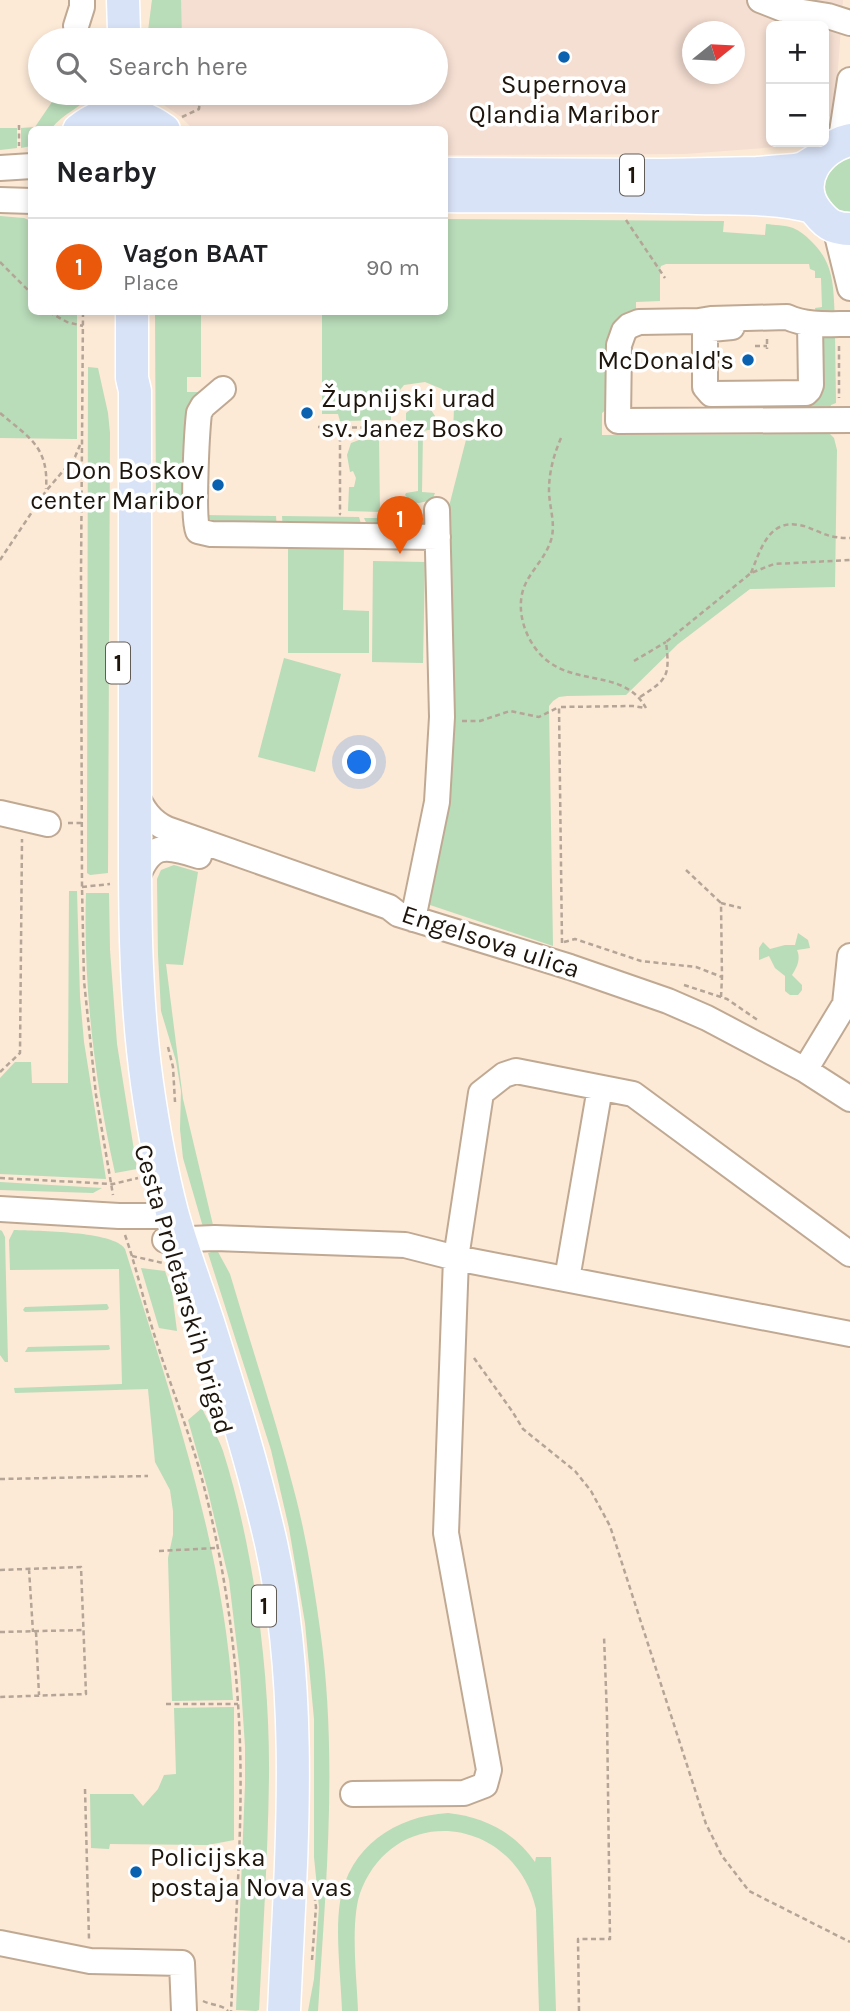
<!DOCTYPE html>
<meta charset="utf-8">
<style>
:root{--surface:#fff;--page:#f6f6f6;--text:#202124;--muted:#757577;--line:#e0e0e0;--accent:#ea580c}
body{margin:0;font-family:Karla,sans-serif;background:var(--page);color:var(--text)}
.controls{position:absolute;right:21px;top:21px;display:grid;overflow:hidden;border-radius:10px;box-shadow:0 4px 10px #0003}
.controls button{width:63px;height:63px;display:grid;place-items:center;padding:0;border:0;border-bottom:2px solid var(--line);background:var(--surface);color:var(--text);font:35px sans-serif}
.compass{position:absolute;left:682px;top:21px;width:63px;height:63px;border-radius:50%;background:var(--surface);box-shadow:0 4px 10px #0003;rotate:72deg}
.you{position:absolute;left:360px;top:763px;width:24px;height:24px;margin:-18px;border:5px solid #fff;border-radius:50%;background:#1a73e8;box-shadow:0 0 0 10px #1a73e833}
.badge{display:grid;place-items:center;width:46px;height:46px;border-radius:50%;background:var(--accent);color:#fff;font-size:23px;font-weight:700}
.pin{position:absolute;translate:-50% -58px;filter:drop-shadow(0 2px 4px #0008)}
.pin::after{content:'';position:absolute;top:37px;width:24px;height:21px;background:inherit;clip-path:polygon(0 0,100% 0,50% 100%)}
.list{margin:0;padding:0;list-style:none}
h2{display:flex;justify-content:space-between;align-items:center;height:91px;margin:0;padding:0 28px;font-size:30px}
h2 small{font-size:23px;font-weight:400;color:var(--muted)}
.list li{display:grid;grid-template-columns:46px 1fr auto;gap:21px;align-items:center;box-sizing:border-box;height:98px;padding:0 28px;border-top:2px solid var(--line)}
.list b{display:block;font-size:26px;white-space:nowrap}
.list p{margin:0;font-size:23px;white-space:nowrap;color:var(--muted)}
.list em{font-size:23px;font-style:normal;color:var(--muted)}
.icon{flex:none;width:38px;height:38px;fill:none;stroke:currentColor;stroke-width:2;stroke-linecap:round;stroke-linejoin:round}
.map{position:relative;flex:none;width:850px;height:2011px;overflow:hidden}
.search{position:absolute;background:var(--surface);box-shadow:0 4px 10px #0003;left:28px;top:28px;width:420px;height:77px;display:flex;align-items:center;gap:18px;box-sizing:border-box;padding:0 24px;border-radius:38px;color:var(--muted);font-size:26px}
.panel{position:absolute;background:var(--surface);box-shadow:0 4px 10px #0003;left:28px;top:126px;width:420px;height:189px;border-radius:10px}
.map>svg:first-child{display:block}
.commercial{fill:#f5ded2;fill-rule:evenodd}
.green{fill:#b9dcb9}
.lines{fill:none;stroke-linecap:round;stroke-linejoin:round}
.minor-casing{stroke:#c0a993;stroke-width:28}
.major-casing{stroke:#fff;stroke-width:35}
.path{stroke:#b5a596;stroke-width:2.5;stroke-dasharray:5 3.5;stroke-linecap:butt}
.minor{stroke:#fff;stroke-width:24}
.major{stroke:#d9e3f7;stroke-width:32}
.poi-dot{fill:#0a61af;stroke:#fff;stroke-width:2.5}
.labels{text-anchor:middle;stroke-width:7;stroke-linejoin:round;paint-order:stroke}
.shield{fill:#fff;stroke:#625c56;stroke-width:2}
.shield-label{font-size:24px;font-weight:bold;fill:#1e160d}
.poi-label{font-size:26px;fill:#1e160d;stroke:#fff;text-anchor:end}
.street-label{font-size:26px;fill:#1e160d;stroke:#fff}
</style>
<div class="map">
<svg width="850" height="2011" viewBox="0 0 850 2011">
<rect width="100%" height="100%" fill="#fce9d6"/>
<!-- commercial -->
<path class="commercial" d="M152 0H843L836 95 833 111 824 125V26H771V142H797L789 146 684 154 445 155 444 130 193 129 181 117 161 103 153 93H436V40H147ZM692 32H734V74H692Z"/>
<!-- green -->
<path class="green" d="M152 0H181L182 40 147 39Z
M58 93H93C81 108 63 113 51 129L32 130 31 146 21 148V128L35 127Z
M0 128H17V148L0 150Z
M850 158V217L840 215 822 195 821 189 828 168 844 159Z
M0 216 24 218 31 221 32 312H77V439L0 438Z
M445 219 724 221 723 232 765 235 766 224C774 225 785 225 793 228 800 231 806 236 811 241 835 264 833 287 835 318L816 312 815 308 822 307 821 278H815V271L810 269 809 264H666L661 266 660 269V301L636 302V314L607 409 602 413V435L830 434 834 438 837 450 835 587 750 589 678 644 626 695 567 696 559 697 553 701 549 706 553 946 427 904 443 530 468 432 453 431 454 409 442 389 425 382 404 385 391 401V420L340 421 338 414H322V312H444Z
M155 312H201V377H187V392H202L186 506 156 505Z
M835 335 836 403 831 405 829 412 801 409 808 403 817 402 820 336Z
M88 367 98 368 108 413 110 433 108 873 90 875 87 873V859Z
M410 410H431L435 416 434 429 423 431 422 492 435 493 432 500 419 503 411 502 405 495 406 493 418 491V431H408L406 428V413Z
M359 440H379L380 512 348 511 349 487H354L356 478 353 471 350 472 347 455 351 443Z
M201 515 276 516 277 530H206Z
M282 516 359 517 363 531 283 530Z
M364 518H423L428 519 431 524 370 531Z
M288 545H344L343 610 369 611V653H288Z
M373 561 425 562 423 663 372 662Z
M284 658 341 674 315 772 258 757Z
M174 865 198 872 183 965 166 964 183 1099 213 1225 203 1227 183 1158 180 1129 181 1091 176 1061 161 1011 158 954 157 879 161 870Z
M69 891H77L80 997 84 1042 106 1179 0 1174V1078L15 1062H31L32 1083H68Z
M86 893H109L110 950 117 1044 137 1169 115 1173C95 1083 83 986 86 893Z
M798 933 808 940 810 948 797 950C801 959 797 967 792 975L802 985V990L798 995H790L785 991V976L775 968 769 956 759 960V948L763 942 770 949 785 945H795Z
M0 1182 102 1188 93 1193 0 1190Z
M0 1230 2 1231 5 1237 8 1362H5L0 1355Z
M14 1230C36 1231 115 1231 125 1249 171 1397 223 1544 233 1700L172 1701 168 1558 173 1535V1511L170 1490 155 1462 148 1389 15 1393 14 1388 122 1384 119 1269 10 1270 9 1240Z
M217 1250 230 1274C252 1349 277 1423 296 1498 307 1541 314 1586 320 1629 338 1756 326 1884 318 2011H308L314 1979 319 1907 314 1857V1719L305 1623 289 1528 271 1450 208 1253Z
M141 1268 165 1271 172 1292 177 1331 159 1328Z
M107 1304 109 1308 107 1310 25 1312 23 1310 25 1307Z
M109 1345 110 1349 108 1350 25 1352 28 1347Z
M202 1408C208 1422 218 1436 223 1451 254 1548 270 1674 269 1776 268 1854 263 1932 259 2010L256 2011 236 2010 245 1785V1746L240 1672 229 1580 207 1487 188 1420Z
M234 1707V1840L208 1845 110 1844 109 1849 91 1848 90 1794H133L143 1806 158 1789 164 1775 176 1774 174 1708Z
M448 1813C484 1817 514 1832 535 1862L536 1857H551L556 2011H539L536 1909C515 1818 399 1801 362 1888 349 1917 357 1978 358 2011H342C341 1979 335 1933 340 1902 349 1847 395 1816 448 1813Z"/>
<g class="lines">
<!-- minor casing -->
<g class="minor-casing">
<path id="minor" d="M760 0 783 9 828 16 850 23
M76 26 82 7V0
M836 144 842 132 850 80
M0 168 32 166
M0 200 32 201
M835 227 850 288
M850 324C828 324 807 326 787 317L711 319 699 321 639 322 629 326 624 331 619 345 618 421 850 420
M732 327 711 329 705 335V387L711 394 806 393 809 390 811 385 810 324
M223 389 203 406 199 413C197 431 192 517 198 531L211 534 438 537
M135 793C143 809 150 821 167 829L389 907 398 914 570 967 668 1001 707 1018 805 1070 850 1099
M0 813 48 824
M136 881C150 843 163 844 199 856
M413 919 437 802 442 717 437 510
M805 1070 845 1004 850 956
M0 1209 119 1216H173
M165 1240 215 1238 405 1245 456 1258 850 1334
M567 1279 600 1088
M353 1794 464 1793 485 1785 489 1770 446 1533 456 1258 481 1093 504 1075 516 1071 633 1094 850 1254
M0 1943 90 1961 182 1963 184 2011"/>
</g>
<!-- major casing -->
<g class="major-casing">
<path id="major" d="M123 0 124 31 127 40
M79 130C108 107 134 109 164 130
M850 140C819 147 793 182 817 212 821 217 826 223 833 226 838 228 845 229 850 229
M444 174 661 175 757 173 795 170 804 168 817 160
M444 196C528 197 612 195 696 198 735 199 775 197 813 207
M132 312V378L135 391C135 520 135 649 135 778 135 880 133 982 147 1083 153 1126 161 1170 172 1212 182 1249 196 1285 208 1322 231 1395 254 1468 271 1543 305 1697 291 1856 284 2011"/>
</g>
<!-- path -->
<path class="path" d="M182 117 199 109 200 96
M19 125V146
M626 220 665 278
M0 262 32 294
M49 312 67 322 83 326
M83 312 81 574 82 887 84 981 96 1095 113 1195
M767 339V349
M755 346H767
M839 346V398
M0 413C28 437 49 446 46 489
M318 427 399 428
M340 428V514H341
M561 438C554 454 549 472 549 490 549 508 557 525 550 543 543 562 526 575 522 594 519 609 522 623 528 636 557 696 620 661 646 708
M159 509H177
M383 515 398 510
M0 560 46 491 75 457 80 445
M751 573C762 546 770 515 807 527 825 534 829 538 850 538
M634 661 666 642
M640 697C668 679 670 676 666 642L751 573 774 564 850 560
M462 721H480L510 711 539 717 559 707
M68 823H82
M686 870 721 903
M82 887 110 884
M564 942 575 939 641 961 696 967 722 977 721 903 741 908
M562 943 559 707 633 706 645 708
M684 985 727 999 759 1021
M721 997 722 977
M168 1047 173 1067 175 1102
M0 1072 20 1053 22 839
M0 1178 113 1184 138 1178
M125 1235C137 1269 144 1303 155 1337 169 1381 186 1424 199 1468 220 1544 233 1624 238 1703 245 1805 236 1909 231 2011
M132 1256 163 1263
M474 1358 512 1411 523 1429 575 1471 591 1491 610 1526 706 1824 722 1856 749 1891 850 1942
M0 1479 148 1476
M159 1551 217 1548
M29 1569 33 1632
M0 1570 81 1567 86 1694 0 1697
M0 1632 84 1630
M36 1632 39 1695
M166 1704H238
M85 1789 89 1939
M312 1960 316 1907 315 1900
M203 2001C211 2005 223 2005 228 2011
M579 2011 578 1939H610L607 1716 604 1636"/>
<!-- minor -->
<use href="#minor" class="minor"/>
<!-- major -->
<use href="#major" class="major"/>
</g>
<!-- markers -->
<g class="poi-dot">
<circle cx="564" cy="57" r="7"/>
<circle cx="748" cy="360" r="7"/>
<circle cx="307" cy="413" r="7"/>
<circle cx="218" cy="485" r="7"/>
<circle cx="136" cy="1872" r="7"/>
</g>
<g class="labels">
<!-- shield labels -->
<g class="shield">
<rect x="620" y="154.5" width="24" height="41" rx="5"/>
<rect x="106" y="642.5" width="24" height="41" rx="5"/>
<rect x="252" y="1585.5" width="24" height="41" rx="5"/>
</g>
<g class="shield-label">
<text x="632" y="183">1</text>
<text x="118" y="671">1</text>
<text x="264" y="1614">1</text>
</g>
<!-- poi labels -->
<g class="poi-label">
<text x="564" y="93" text-anchor="middle">Supernova<tspan x="564" dy="30">Qlandia Maribor</tspan></text>
<text x="734" y="369">McDonald's</text>
<text x="321" y="407" text-anchor="start">Župnijski urad<tspan x="321" dy="30">sv. Janez Bosko</tspan></text>
<text x="204" y="479">Don Boskov<tspan x="204" dy="30">center Maribor</tspan></text>
<text x="150" y="1866" text-anchor="start">Policijska<tspan x="150" dy="30">postaja Nova vas</tspan></text>
</g>
<!-- street labels -->
<g class="street-label">
<text transform="translate(491 941) rotate(18)" y="9">Engelsova ulica</text>
<text transform="translate(184 1289) rotate(74)" y="9">Cesta Proletarskih brigad</text>
</g>
</g>
</svg>
<div class="controls">
<button>+</button>
<button>−</button>
</div>
<svg class="compass" viewBox="-18 -18 36 36"><path d="M0-13l5 13h-10z" fill="#e53935"/><path d="M0 13l5-13h-10z" fill="#757577"/></svg>
<div class="you"></div>
<div class="pin badge" style="left:400px;top:554px">1</div>
<div class="search"><svg class="icon" aria-label="search" viewBox="0 0 24 24"><circle cx="10" cy="10" r="6"/><path d="M15 15l6 6"/></svg>Search here</div>
<section class="panel">
<h2>Nearby<small></small></h2>
<ul class="list">
<li><span class="badge">1</span><div><b>Vagon BAAT</b><p>Place</p></div><em>90 m</em></li>
</ul>
</section>
</div>
